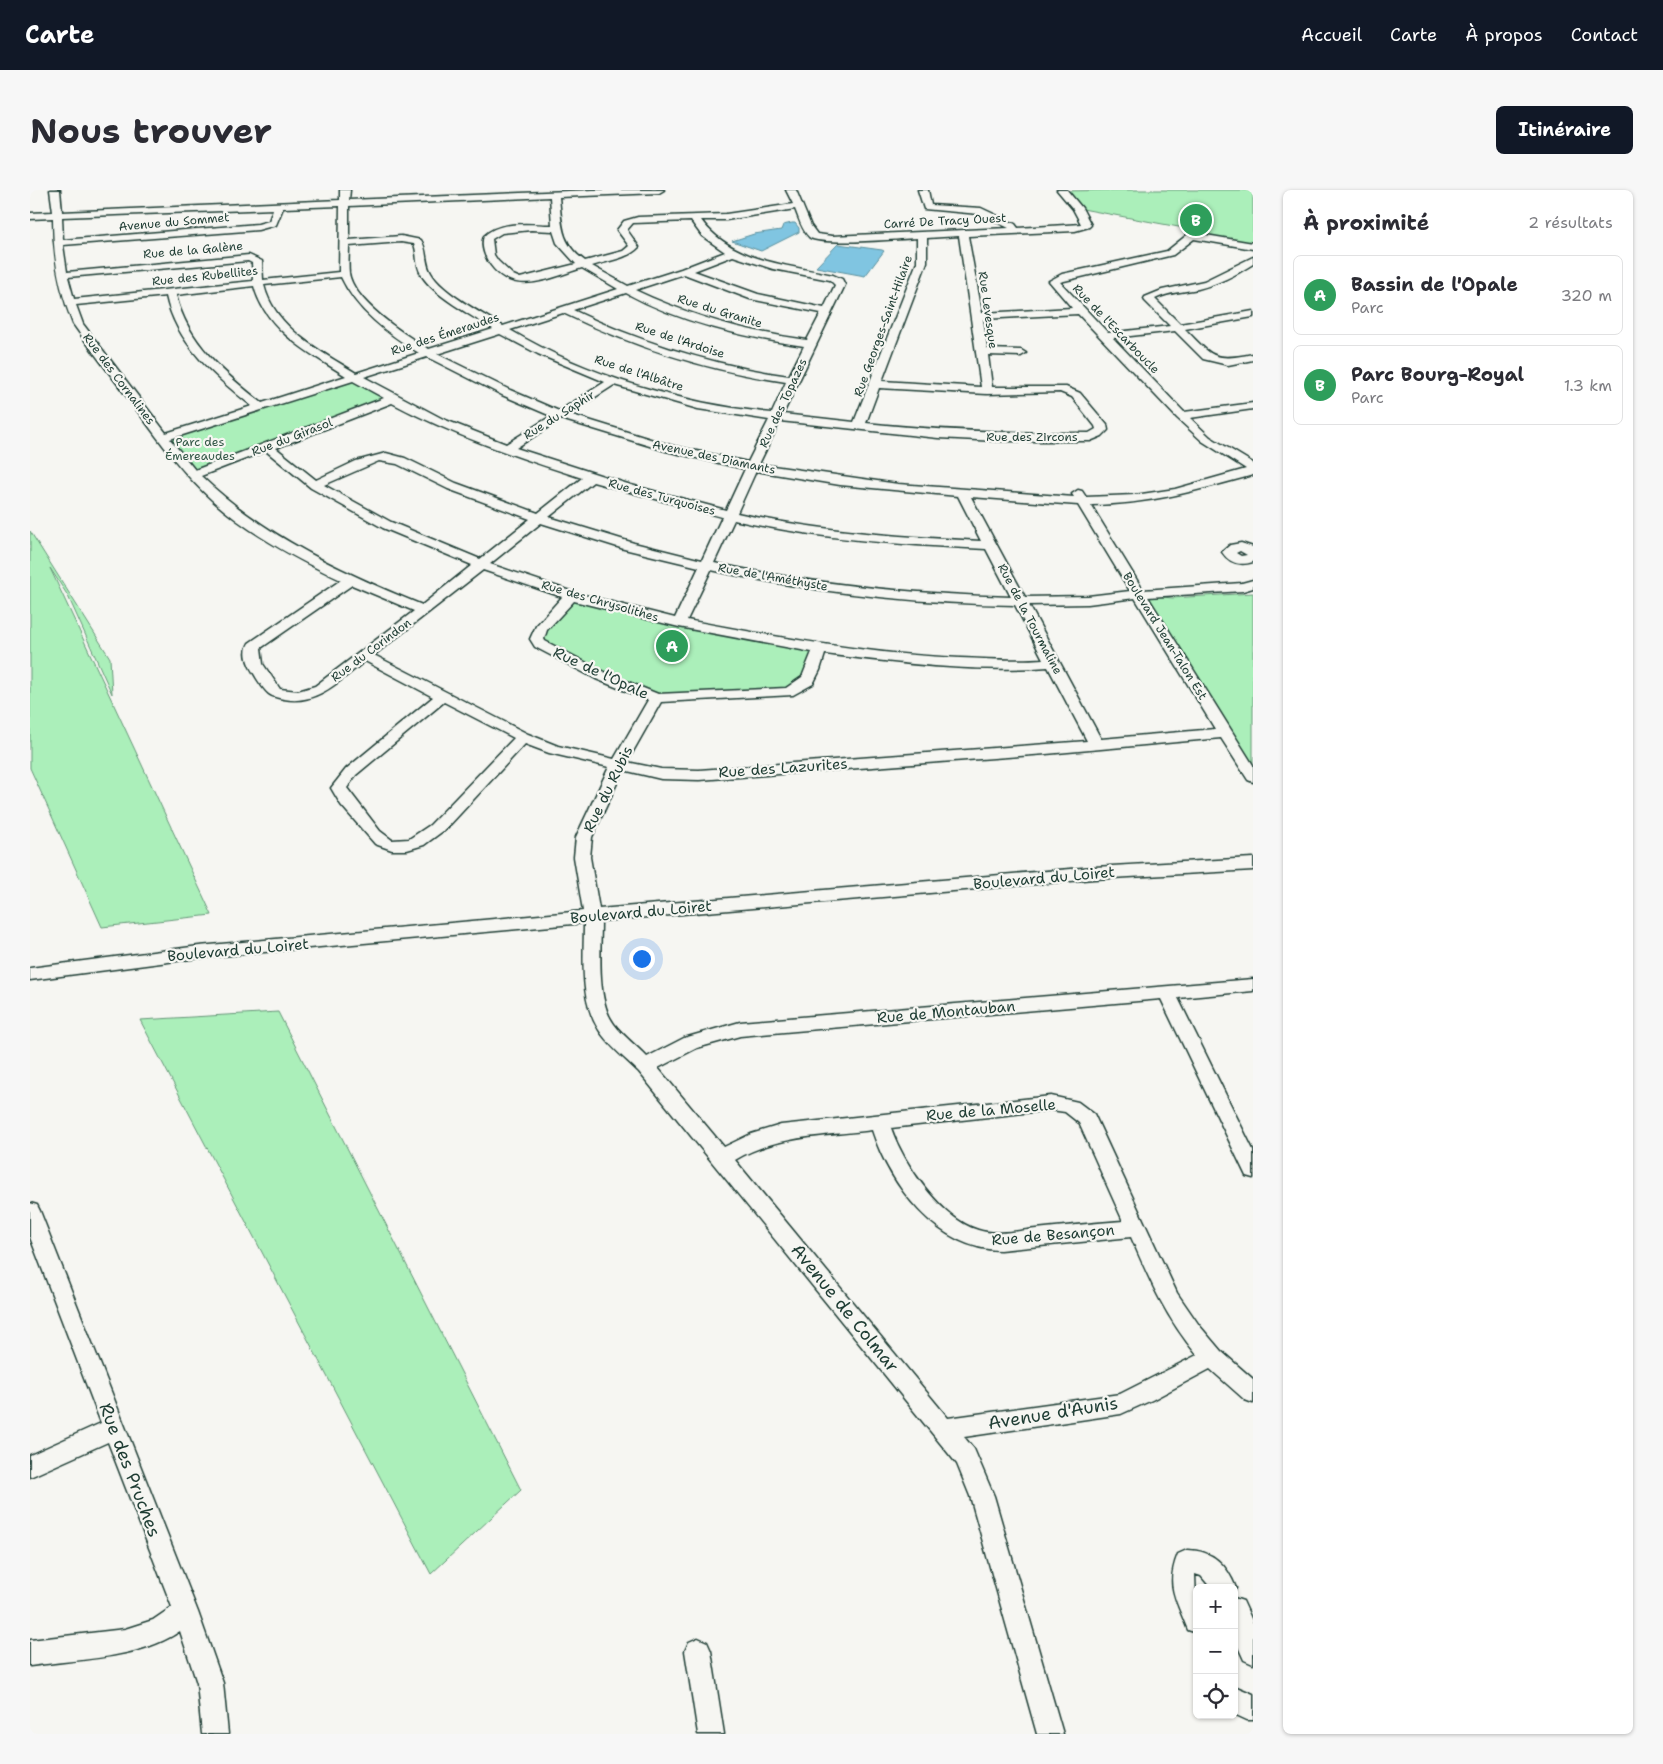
<!DOCTYPE html>
<html lang="fr">
<meta charset="utf-8">
<style>
:root{--surface:#fff;--page:#f7f7f7;--text:#2b2b33;--muted:#7c7c81;--line:#e1e1e2;--accent:#111827}
body{margin:0;font-family:"Shantell Sans",sans-serif;background:var(--page);color:var(--text)}
.controls{position:absolute;right:15px;bottom:15px;display:grid;overflow:hidden;border-radius:8px;box-shadow:0 1px 4px #0004}
.controls button{width:45px;height:45px;display:grid;place-items:center;padding:0;border:0;border-bottom:1px solid var(--line);background:var(--surface);color:var(--text);font:25px sans-serif}
.you{position:absolute;left:611px;top:768px;width:18px;height:18px;margin:-12px;border:4px solid #fff;border-radius:50%;background:#1a73e8;box-shadow:0 0 0 8px #1a73e833}
.badge{display:grid;place-items:center;width:32px;height:32px;border-radius:50%;background:var(--accent);color:#fff;font-size:16px;font-weight:700}
.pin{position:absolute;translate:-50% -50%;border:2px solid #fff;box-shadow:0 1px 5px #0006}
.list{margin:0;padding:0;list-style:none}
h2{display:flex;justify-content:space-between;align-items:center;height:65px;margin:0;padding:0 20px;font-size:21px}
h2 small{font-size:16px;font-weight:400;color:var(--muted)}
.list li{display:grid;grid-template-columns:32px 1fr auto;gap:15px;align-items:center;box-sizing:border-box;height:80px;margin:0 10px 10px;padding:0 10px;border:1px solid var(--line);border-radius:8px}
.list b{display:block;font-size:19px;white-space:nowrap}
.list p{margin:0;font-size:16px;white-space:nowrap;color:var(--muted)}
.list em{font-size:16px;font-style:normal;color:var(--muted)}
.icon{flex:none;width:28px;height:28px;fill:none;stroke:currentColor;stroke-width:2;stroke-linecap:round;stroke-linejoin:round}
.map{position:relative;flex:none;width:1223px;height:1544px;overflow:hidden;border-radius:8px}
header{display:flex;align-items:center;gap:30px;box-sizing:border-box;height:70px;padding:0 25px;background:var(--accent);color:#fff}
header strong{font-size:24px}
nav{display:flex;gap:28px;margin-inline-start:auto;font-size:18px}
.intro{display:flex;align-items:center;justify-content:space-between;box-sizing:border-box;height:120px;padding:0 30px}
h1{margin:0;font-size:35px}
.button{padding:12px 22px;border-radius:8px;background:var(--accent);color:#fff;font-size:18px;font-weight:700}
main{display:flex;gap:30px;padding:0 30px}
aside{flex:1;background:var(--surface);border-radius:8px;box-shadow:0 1px 4px #0004}
.map>svg:first-child{display:block}
.green{fill:#abefba;stroke:#659677}
.water{fill:#80c5e1;stroke:#598f9c}
.lines{fill:none;stroke-linecap:round;stroke-linejoin:round}
.minor-casing{stroke:#1f3d34;stroke-width:3}
.minor{fill:#f6f6f2;fill-rule:evenodd}
.labels{text-anchor:middle;stroke-width:4.5;stroke-linejoin:round;paint-order:stroke}
.far-street-label{font-size:12px;fill:#1f3d34;stroke:#f6f6f2}
.far-park-label{font-size:12px;fill:#345848;stroke:#f6f6f2}
.street-label{font-size:15px;fill:#1f3d34;stroke:#f6f6f2}
.near-street-label{font-size:18px;fill:#1f3d34;stroke:#f6f6f2}
</style>
<header>
<strong>Carte</strong>
<nav><a>Accueil</a><a>Carte</a><a>À propos</a><a>Contact</a></nav>
</header>
<div class="intro"><h1>Nous trouver</h1><a class="button">Itinéraire</a></div>
<main>
<div class="map">
<svg width="1223" height="1544" viewBox="0 0 1223 1544">
<rect width="100%" height="100%" fill="#f6f6f2"/>
<filter id="ink" filterUnits="userSpaceOnUse"><feTurbulence type="fractalNoise" baseFrequency=".02" numOctaves="2"/><feDisplacementMap in="SourceGraphic" scale="10" xChannelSelector="R" yChannelSelector="G"/><feConvolveMatrix kernelMatrix="1 2 1 2 8 2 1 2 1" color-interpolation-filters="sRGB"/></filter>
<g filter="url(#ink)">
<!-- green -->
<path class="green" d="M1093 0H1223V56L1173 46 1170 41 1047 18 1033 1Z
M324 187 361 209 164 285 133 248Z
M0 341 80 468 82 504 38 406 20 378 182 725 72 737 0 578Z
M1223 403V587L1109 404 1142 408Z
M541 406 790 459 772 497 626 508 516 458 507 445Z
M248 822 491 1300 401 1384 110 830Z"/>
<!-- water -->
<path class="water" d="M762 33H765L769 38V42L731 61 702 51 724 44 751 40 753 35Z
M808 54 852 60 854 61 835 86 786 77Z"/>
<g class="lines">
<!-- minor casing -->
<g class="minor-casing">
<path id="minor" d="M20 0H30L32 22 310 10V0H320L319 10 563 0H634L629 3 529 7C532 35 530 53 555 71L593 61 599 56 587 40 594 31 608 27 696 24 763 14 756 0H766L781 36 787 44 802 46 979 38 949 24 894 19 888 0H898L901 15 951 18 985 34 988 38 1051 34 1043 19 1027 0H1037L1052 18 1061 35 1059 37 1045 41 938 46 952 123 1042 118 1019 91 1032 84 1137 61 1157 45 1164 43 1223 53V59L1164 49 1143 65 1030 92 1078 143 1140 136 1115 111 1114 109 1115 107 1132 100 1174 91 1223 67V74C1206 85 1188 94 1168 99 1154 102 1138 102 1125 109L1150 134 1223 121V127L1155 139C1183 167 1182 172 1223 164V170L1198 175 1173 169 1145 141 1083 148 1154 222 1223 213V219L1160 228 1180 247 1223 273V285C1166 301 1120 314 1061 315L1113 400 1212 393 1223 390V398L1213 401 1118 407 1223 575V592L1218 590 1191 548 1016 564 669 590 631 589 593 580 562 647 560 667 569 719 1064 677 1223 668V680L1064 689 571 731C571 760 566 810 584 834 593 846 607 856 617 867L654 848 710 832 1223 789V801L1148 808 1223 960V988L1216 986 1131 809 710 846 667 858 628 878 694 957 721 944 751 935 1021 906 1048 912 1064 924 1147 1103 1169 1135 1191 1161 1223 1189V1213L1215 1210 1180 1179 1122 1210 1091 1224 934 1247 944 1259 964 1306 1033 1544H1007L940 1306 927 1274 609 882C596 869 578 855 569 840 549 809 554 768 554 733L169 768 0 790V778L169 756 553 721 544 667 546 647 579 577 519 563 495 554 417 638 394 655 377 660H362L345 654 311 615 301 598 316 579 403 507 335 471C312 489 286 516 254 509 249 508 243 507 239 504 233 499 227 489 223 482 218 474 213 462 219 453L311 390C266 369 220 344 182 310 153 284 132 254 109 223 87 193 64 164 43 134 29 99 23 67 23 28L0 29V23L23 22ZM520 7 522 35C501 35 470 30 454 46 451 54 454 64 458 71 482 109 519 88 552 78L588 99 473 136C453 124 411 102 401 83 394 72 398 61 391 50L371 46 319 50V16ZM310 16 309 82 233 90 232 71 219 65 37 82 33 55 228 40 246 35 253 18ZM243 19 239 31 228 34 33 50 32 27ZM765 19C769 29 772 40 779 47 790 56 869 49 887 48V72L824 232 753 224 815 95 812 89 803 85C756 75 701 71 671 30H696ZM661 31 672 46 695 62 651 79 598 96 562 76C577 71 598 69 609 57L597 40 603 33ZM501 40 523 41 527 53 546 74 490 88 483 85 468 71 464 65 462 49 472 43ZM929 46 951 197 852 191 897 72V48ZM371 52 384 54C388 65 385 73 391 84 401 104 444 127 463 139L399 159C376 146 323 111 319 83 318 74 319 64 319 56ZM703 66 743 79 800 90 805 95 794 118 728 104 664 81ZM218 71 222 73 223 91 44 109 38 87ZM654 84 720 109 791 123 777 150C717 142 660 126 605 100ZM311 87C327 121 357 143 389 163L326 183C292 162 244 138 234 95ZM224 96C235 140 281 164 316 186L232 213C195 184 157 152 146 105ZM596 103C651 133 713 147 774 156L759 186C683 175 612 153 543 120ZM136 106C146 153 185 187 222 216L136 243 53 134 46 115ZM533 123C604 157 678 181 756 192L742 223C653 214 557 186 480 140ZM1048 124 1147 228 1172 251 1216 279 1145 299 1105 305 1056 307 1052 301 1048 300 1042 304 1044 307 868 294 729 274 750 231 908 248 967 251H1060L1072 246 1078 240 1077 235 1050 203 1036 197H962L958 165 991 166 996 163 991 160 957 159 953 129ZM470 144 508 164 575 192 529 221 480 200 407 164ZM397 167 472 205 521 226 476 254 413 229 334 187ZM323 191 354 208 165 280 140 249ZM584 195 668 219 739 230 718 272 643 256 539 224ZM849 198 957 204 1030 202 1042 207 1065 236 1066 239 1059 243C983 243 911 241 836 233ZM362 213C422 245 487 267 552 288L508 323 426 293 375 268 356 263 326 271 286 290 246 258ZM531 229 636 261 715 279 696 320 601 295 486 258ZM236 261 281 298 353 338 442 375 392 415C312 382 235 347 171 286ZM349 271 367 274 418 299 500 329 450 369 361 332 294 295ZM726 281 810 295 928 306 951 351C869 347 788 341 707 323ZM563 292 692 327 672 370 604 353 519 327ZM941 307 1048 315 1100 401 1058 406 995 407ZM704 330C787 349 871 355 956 359L981 407C881 404 782 394 684 373ZM511 333 594 359 669 377 645 428 546 403 460 374ZM453 380 532 407 506 436 500 449 505 457 566 489 618 510 584 569 528 556 498 544 344 465ZM681 380C781 402 882 413 985 415L1013 469C985 471 958 469 930 468 837 464 748 447 657 430ZM322 395 384 421 285 496 268 501 250 499 233 474 231 458ZM1105 408 1185 539 1071 549 999 415 1058 414ZM544 411 649 437 782 462 772 487 756 498 628 504 576 483 515 451 514 449 517 440ZM795 464C869 473 944 483 1018 477L1057 551 669 580 631 579 597 572 631 512 763 505 783 494 790 480ZM414 512 484 548 400 635 379 649 362 650 350 641 317 598 326 585ZM1021 920 1035 922 1049 933 1093 1031C1064 1033 1035 1036 1006 1039 987 1041 966 1046 948 1040 911 1029 873 973 861 938ZM842 940C860 995 907 1059 970 1060L1101 1047C1120 1091 1136 1128 1167 1165L1090 1204 918 1228 705 970C746 945 796 946 842 940Z
M1211 353 1223 357V372C1210 376 1200 374 1192 362L1200 355ZM1210 361 1217 365 1211 366 1206 363Z
M0 1013 7 1015 10 1021 168 1422 193 1493 198 1544H172L167 1493 150 1441C110 1469 48 1469 0 1476V1450L95 1439 123 1430 142 1417 78 1252 0 1287V1265L71 1233 0 1047Z
M1157 1360C1183 1360 1197 1375 1206 1398L1204 1403V1398H1181L1171 1386 1165 1384 1167 1443 1158 1440C1146 1409 1135 1396 1148 1364Z
M1204 1408 1213 1411 1223 1433V1474L1214 1470 1204 1448Z
M668 1448 677 1452 681 1461 694 1544H668L655 1461 659 1452Z
M1204 1496 1223 1504V1530H1217L1204 1524Z"/>
</g>
<!-- minor -->
<use href="#minor" class="minor"/>
</g>
</g>
<g class="labels">
<!-- far-street labels -->
<g class="far-street-label">
<text transform="translate(915 31) rotate(-3)" y="4">Carré De Tracy Ouest</text>
<text transform="translate(144 32) rotate(-5)" y="4">Avenue du Sommet</text>
<text transform="translate(163 60) rotate(-5)" y="4">Rue de la Galène</text>
<text transform="translate(175 86) rotate(-6)" y="4">Rue des Rubellites</text>
<text transform="translate(958 120) rotate(82)" y="4">Rue Levesque</text>
<text transform="translate(690 121) rotate(17)" y="4">Rue du Granite</text>
<text transform="translate(853 136) rotate(-70)" y="4">Rue Georges-Saint-Hilaire</text>
<text transform="translate(1086 139) rotate(46)" y="4">Rue de l'Escarboucle</text>
<text transform="translate(415 144) rotate(-18)" y="4">Rue des Émeraudes</text>
<text transform="translate(650 150) rotate(18)" y="4">Rue de l'Ardoise</text>
<text transform="translate(609 183) rotate(18)" y="4">Rue de l'Albâtre</text>
<text transform="translate(89 189) rotate(53)" y="4">Rue des Cornalines</text>
<text transform="translate(753 213) rotate(-65)" y="4">Rue des Topazes</text>
<text transform="translate(529 225) rotate(-32)" y="4">Rue du Saphir</text>
<text transform="translate(262 247) rotate(-21)" y="4">Rue du Girasol</text>
<text x="1002" y="251">Rue des Zircons</text>
<text transform="translate(684 267) rotate(12)" y="4">Avenue des Diamants</text>
<text transform="translate(632 307) rotate(15)" y="4">Rue des Turquoises</text>
<text transform="translate(743 387) rotate(10)" y="4">Rue de l'Améthyste</text>
<text transform="translate(570 411) rotate(16)" y="4">Rue des Chrysolithes</text>
<text transform="translate(1000 429) rotate(62)" y="4">Rue de la Tourmaline</text>
<text transform="translate(1135 446) rotate(58)" y="4">Boulevard Jean-Talon Est</text>
<text transform="translate(341 460) rotate(-37)" y="4">Rue du Corindon</text>
</g>
<!-- far-park labels -->
<g class="far-park-label">
<text x="170" y="256">Parc des<tspan x="170" dy="14">Émereaudes</tspan></text>
</g>
<!-- street labels -->
<g class="street-label">
<text transform="translate(571 483) rotate(25)" y="5">Rue de l'Opale</text>
<text transform="translate(753 578) rotate(-4)" y="5">Rue des Lazurites</text>
<text transform="translate(578 599) rotate(-64)" y="5">Rue du Rubis</text>
<text transform="translate(1014 688) rotate(-5)" y="5">Boulevard du Loiret</text>
<text transform="translate(611 722) rotate(-5)" y="5">Boulevard du Loiret</text>
<text transform="translate(208 760) rotate(-5)" y="5">Boulevard du Loiret</text>
<text transform="translate(916 822) rotate(-5)" y="5">Rue de Montauban</text>
<text transform="translate(961 920) rotate(-5)" y="5">Rue de la Moselle</text>
<text transform="translate(1023 1045) rotate(-5)" y="5">Rue de Besançon</text>
</g>
<!-- near-street labels -->
<g class="near-street-label">
<text transform="translate(815 1118) rotate(51)" y="6">Avenue de Colmar</text>
<text transform="translate(1023 1223) rotate(-9)" y="6">Avenue d'Aunis</text>
<text transform="translate(100 1280) rotate(69)" y="6">Rue des Pruches</text>
</g>
</g>
</svg>
<div class="controls">
<button>+</button>
<button>−</button>
<button><svg class="icon" aria-label="locate" viewBox="0 0 24 24"><circle cx="12" cy="12" r="6"/><path d="M12 2v4M12 18v4M2 12h4M18 12h4"/></svg></button>
</div>
<div class="you"></div>
<div class="pin badge" style="left:642px;top:456px;background:#2e9e5b">A</div>
<div class="pin badge" style="left:1166px;top:30px;background:#2e9e5b">B</div>
</div>
<aside>
<h2>À proximité<small>2 résultats</small></h2>
<ul class="list">
<li><span class="badge" style="background:#2e9e5b">A</span><div><b>Bassin de l'Opale</b><p>Parc</p></div><em>320 m</em></li>
<li><span class="badge" style="background:#2e9e5b">B</span><div><b>Parc Bourg-Royal</b><p>Parc</p></div><em>1.3 km</em></li>
</ul>
</aside>
</main>
